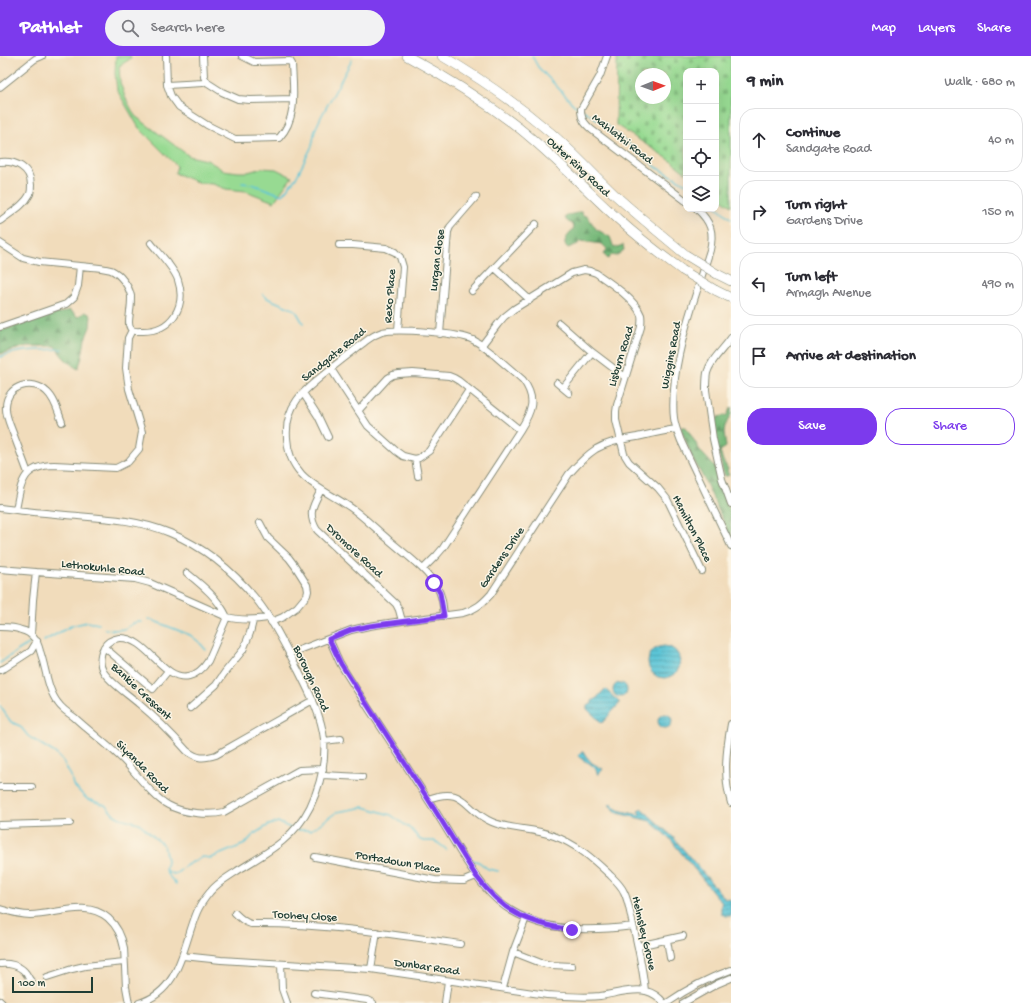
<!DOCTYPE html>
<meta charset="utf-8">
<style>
:root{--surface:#fff;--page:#f2f2f3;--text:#2b2b33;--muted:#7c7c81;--line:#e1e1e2;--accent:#7c3aed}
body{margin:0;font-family:"Gochi Hand",sans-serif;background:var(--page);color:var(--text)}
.controls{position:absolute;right:12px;top:12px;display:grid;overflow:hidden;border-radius:8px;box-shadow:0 4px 16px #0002}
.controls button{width:36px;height:36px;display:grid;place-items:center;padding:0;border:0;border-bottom:1px solid var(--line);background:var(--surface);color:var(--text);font:20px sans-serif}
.compass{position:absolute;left:635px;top:12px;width:36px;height:36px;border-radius:50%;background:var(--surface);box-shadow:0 4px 16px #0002;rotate:89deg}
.scale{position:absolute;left:12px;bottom:10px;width:81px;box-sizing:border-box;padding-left:4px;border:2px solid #1f3d34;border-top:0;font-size:11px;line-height:14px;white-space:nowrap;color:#1f3d34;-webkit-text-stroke:3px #fcf5e5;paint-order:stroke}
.stop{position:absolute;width:12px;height:12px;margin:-9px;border:3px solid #7c3aed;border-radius:50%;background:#fff}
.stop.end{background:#7c3aed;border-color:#fff;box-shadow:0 1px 4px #0008}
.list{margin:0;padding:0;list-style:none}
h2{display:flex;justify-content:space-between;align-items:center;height:52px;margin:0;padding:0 16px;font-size:17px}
h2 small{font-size:13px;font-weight:400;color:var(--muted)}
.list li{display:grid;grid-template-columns:26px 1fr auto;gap:12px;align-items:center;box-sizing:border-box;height:64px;margin:0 8px 8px;padding:0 8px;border:1px solid var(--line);border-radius:16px}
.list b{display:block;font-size:15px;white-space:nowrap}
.list p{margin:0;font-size:13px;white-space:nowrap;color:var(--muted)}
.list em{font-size:13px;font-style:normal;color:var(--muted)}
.actions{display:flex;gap:8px;padding:12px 16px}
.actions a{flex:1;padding:9px 0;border:1px solid var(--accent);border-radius:16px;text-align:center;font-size:14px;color:var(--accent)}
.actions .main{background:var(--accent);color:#fff}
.icon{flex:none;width:22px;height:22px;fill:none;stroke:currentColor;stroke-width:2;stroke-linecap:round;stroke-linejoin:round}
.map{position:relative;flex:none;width:731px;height:947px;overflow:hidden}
header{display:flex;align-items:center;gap:24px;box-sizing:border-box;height:56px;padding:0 20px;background:var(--accent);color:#fff}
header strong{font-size:19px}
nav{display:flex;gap:22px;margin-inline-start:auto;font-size:14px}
.search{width:280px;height:36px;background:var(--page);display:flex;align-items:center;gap:10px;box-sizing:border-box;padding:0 14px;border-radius:22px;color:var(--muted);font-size:15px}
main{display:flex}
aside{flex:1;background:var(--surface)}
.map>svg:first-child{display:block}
.grass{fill:#97da92;stroke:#5b8c63}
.forest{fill:url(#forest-firs);stroke:#4c7c58}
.cemetery{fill:url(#cemetery-stones);stroke:#5b8c63;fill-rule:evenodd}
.water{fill:url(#water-rules);stroke:#3e8186}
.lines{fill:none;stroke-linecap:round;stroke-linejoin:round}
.stream{stroke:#5cc5d7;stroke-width:1.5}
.minor-casing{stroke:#888c78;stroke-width:8}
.highway-casing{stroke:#888c78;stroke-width:10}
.minor{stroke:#fff;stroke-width:6}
.highway{stroke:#fff;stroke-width:9}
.highway-bridge-casing{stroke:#888c78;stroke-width:10;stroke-linecap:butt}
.highway-bridge{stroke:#fff;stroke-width:9}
.route{stroke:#7c3aed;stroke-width:5}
.labels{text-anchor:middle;stroke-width:3;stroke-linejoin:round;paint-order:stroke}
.street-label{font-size:12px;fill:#1f3d34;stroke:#fcf5e5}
</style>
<header>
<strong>Pathlet</strong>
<div class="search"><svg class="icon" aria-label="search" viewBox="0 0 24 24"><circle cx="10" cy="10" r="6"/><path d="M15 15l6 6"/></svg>Search here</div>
<nav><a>Map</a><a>Layers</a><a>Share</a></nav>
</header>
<main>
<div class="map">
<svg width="731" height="947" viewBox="0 0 731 947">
<defs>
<pattern id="forest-firs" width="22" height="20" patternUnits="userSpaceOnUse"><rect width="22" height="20" fill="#79ba7c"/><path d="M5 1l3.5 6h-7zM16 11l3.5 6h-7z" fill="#639866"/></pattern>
<pattern id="cemetery-stones" width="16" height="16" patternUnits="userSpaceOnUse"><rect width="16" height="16" fill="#97da92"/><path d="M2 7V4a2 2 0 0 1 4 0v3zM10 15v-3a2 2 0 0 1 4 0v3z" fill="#82bc7e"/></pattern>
<pattern id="water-rules" width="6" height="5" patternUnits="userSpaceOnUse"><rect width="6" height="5" fill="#5cc5d7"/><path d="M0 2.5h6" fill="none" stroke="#4ba1af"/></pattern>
</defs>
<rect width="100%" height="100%" fill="#fcf5e5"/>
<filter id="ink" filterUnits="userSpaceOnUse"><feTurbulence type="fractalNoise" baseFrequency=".025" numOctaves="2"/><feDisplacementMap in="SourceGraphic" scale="8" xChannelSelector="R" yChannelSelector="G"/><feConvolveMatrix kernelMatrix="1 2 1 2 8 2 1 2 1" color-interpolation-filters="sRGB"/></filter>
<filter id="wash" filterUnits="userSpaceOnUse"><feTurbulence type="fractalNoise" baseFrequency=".012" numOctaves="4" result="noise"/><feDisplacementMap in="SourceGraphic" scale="16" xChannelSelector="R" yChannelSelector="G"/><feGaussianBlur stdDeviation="0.9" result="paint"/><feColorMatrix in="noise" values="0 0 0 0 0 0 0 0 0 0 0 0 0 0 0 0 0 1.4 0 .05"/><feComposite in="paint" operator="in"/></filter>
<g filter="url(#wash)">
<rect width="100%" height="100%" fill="#f1dcbb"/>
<!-- grass -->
<path class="grass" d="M116 0H131L130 3 119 10 120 26 125 41 135 60 189 100 207 104 223 114 238 116H248L263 112 276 113 292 121 283 133 274 146 246 135 226 133 213 128 199 127 175 117 177 110 139 72 117 34 115 17Z"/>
<!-- forest -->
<path class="forest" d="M578 156H581L583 159 588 161 596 173 610 181 614 192 623 189 624 194 616 200 612 199 608 203 604 199 607 193 602 188 581 185 578 188 568 192 565 189C564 180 572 178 574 171L572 167H570L566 164 565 161C570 157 575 159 578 156Z
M70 254 78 261 85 256 91 259 90 271 85 283 82 301 78 313C67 306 62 301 55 290H27L0 298V275Z
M731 351V358L725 370 724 376 726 391 720 395 723 405 725 408 728 413 727 415 729 419 727 420H725L723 416 715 382V374C711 369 715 366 718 361L727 359Z
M680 371H686L701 396 716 412 726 446 731 458V482L704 423 693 403Z"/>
<!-- cemetery -->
<path class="cemetery" d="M617 0H731V150L716 139V15H686V117L667 102 616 69ZM641 18H665V42H641Z"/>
<!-- water -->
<path class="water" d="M648 606a16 16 0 1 1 32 0a16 16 0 1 1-32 0Z
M613 634a7 7 0 1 1 14 0a7 7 0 1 1-14 0Z
M605 633 620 647 602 667 587 653V650L589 649 592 648V645L593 644H595Z
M658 665a7 7 0 1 1 14 0a7 7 0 1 1-14 0Z
M582 695 592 707 603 713 598 719 595 712 589 707 583 704 578 700Z
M611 747 618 754 639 759 640 758 638 755 641 752 672 780 726 844 727 843 731 844V860H725L721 857V848L722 847 670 783 650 765 618 757 609 749Z"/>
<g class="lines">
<!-- stream -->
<path class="stream" d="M532 0 538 11 563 37 573 48 579 52
M584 55 605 68 656 111 686 128
M242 127 252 128 282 139 296 122 312 90 315 74 321 61 352 4
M716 150 731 163
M263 238 267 242 293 253 296 255 303 267
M0 301C19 293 42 294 62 293
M149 563 190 579 199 586 206 594
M104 573C110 573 117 575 124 573 131 571 131 565 142 566
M44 585 71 570 87 566 99 568
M0 607C10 600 19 593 29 588
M0 650 11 666 20 670 28 680 34 684 55 697 62 704 71 720 73 729 87 743 105 749 113 758 120 762 139 767 164 790 165 794 167 805 165 814 173 818 177 817 185 810 202 801 211 802 245 788 254 778 269 769 278 766 286 770 293 773
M297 774H311L337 756 364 751 391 759 412 774 419 783 423 785H434L438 787 446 793
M472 804 479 806 488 813 498 815
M166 815 167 818 176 828"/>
</g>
</g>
<g filter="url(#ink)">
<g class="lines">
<!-- minor casing -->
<g class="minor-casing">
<path id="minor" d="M166 0 167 29 171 40 179 51 207 69 235 83 279 82C298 62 293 33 292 8L290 5 254 6 242 0
M203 0 204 21 208 27 222 36 238 43 250 44 293 43
M607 0 600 20 581 53C581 64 585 68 592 74L686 145
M167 29 203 27 206 24
M0 31 35 3 42 0
M0 106C15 104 31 112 31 129 31 132 31 135 30 138 24 150 10 157 0 165
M697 153C711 166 714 176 710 194 697 236 681 278 675 322 674 335 672 348 674 362 675 370 678 377 681 385L731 490
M0 187 23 202 39 206 80 210
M339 189H353L386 192 395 196 400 201 403 211 398 274
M495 212 530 244
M472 235 536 168
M559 267 592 296 625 321
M0 271 66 248 74 241 78 230 80 210C90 211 101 211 111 214 120 218 129 230 131 240 131 245 131 250 130 255 130 260 127 269 131 273 133 276 139 275 143 275 171 275 187 251 178 224 174 212 159 197 151 187
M440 278 448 176 450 171 476 141
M731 282C723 294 711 303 707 317 706 323 706 329 706 334L713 383 722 423 731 448
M482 289 498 268 504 261 514 253 572 217 584 214 590 215 596 217C609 226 635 243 641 259 642 263 641 267 641 271L617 349 616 356V364L624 398 629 406 658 432 667 443 702 515
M331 313 368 370 396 395 403 400 415 403 419 402 429 395 469 334
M557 327 569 337
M563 332 592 296
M303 337 318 360 328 381
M358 355 388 322 393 319 399 318 413 317 449 320 454 322 459 325 520 374
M415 403 418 420
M28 417C23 404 18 390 13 377 10 369 5 359 6 350 7 329 33 322 47 336 55 343 58 356 62 366
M321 434C313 449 307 458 317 474L396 548 399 554 402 565
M0 452C22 455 44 457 66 459 101 462 137 463 170 477 204 491 233 515 256 543 273 564 285 590 298 614 309 636 321 658 324 683 326 707 320 730 310 751 294 783 266 797 237 815 228 821 217 827 210 836 205 842 200 849 197 856 183 889 181 935 139 947
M16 454C21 427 22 410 54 409L116 412 128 406 139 393 142 376 129 333 126 312 128 282 132 274
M260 467 268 482 289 502 295 510 307 529 308 535 307 539 297 551 283 561 271 566
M0 513 36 516 135 523 150 527 227 561C241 565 254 564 268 562
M423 513 437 499 443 492 520 374C532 355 537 343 523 324 513 315 503 307 493 298 486 293 480 287 473 284 460 277 397 272 382 276 376 278 371 281 366 285 352 296 337 307 323 319 314 327 304 334 297 344 289 355 286 369 287 382 289 425 326 433 354 454 366 463 377 474 389 484 405 498 428 514 438 533 443 541 443 551 444 560
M187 517C203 530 218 542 227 561L208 605C203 613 198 618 189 620 163 626 147 580 119 582 113 583 107 586 104 591 100 598 99 608 103 615 109 626 129 639 139 648 156 662 172 678 187 695 198 703 203 703 216 699L313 644
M0 571C7 571 15 571 21 574 26 575 31 578 34 582 37 585 39 591 40 595 46 612 47 633 58 647 62 653 68 657 74 661 88 674 104 686 118 699 134 713 150 739 168 749 182 757 209 760 224 756L299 714 323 713
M31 579 33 544 36 516
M329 583C333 591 336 599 340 607 349 623 360 638 369 653 389 683 408 713 427 742 438 759 449 777 459 794 474 817 488 841 512 855 549 877 593 875 633 870
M104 591 153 633 168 615
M289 598 351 574 369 570 402 565 463 557C476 553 482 548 491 538L569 418C577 409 585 400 596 393 608 386 623 383 637 381 650 378 663 375 676 373
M0 614 5 612 31 595 37 585
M190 652 216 629 225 616 243 594 250 577 253 565
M731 668C726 695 723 721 731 747
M324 685 341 683
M322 719 362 721
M0 731H32
M428 743C466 729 463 754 492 766 511 774 534 772 554 780 576 788 592 802 609 818 614 823 621 829 624 836 629 846 630 858 633 869 638 891 643 912 645 935
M0 769 70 767
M315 801 435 824 460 825H464L476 820
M0 853C10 856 20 859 30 859 57 859 85 843 108 862 117 870 122 881 124 892L126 931 129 947
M235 857C240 862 244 866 251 868 321 867 391 878 460 888
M667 884 670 902
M638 890 683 880
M513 896 541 907 552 909 572 910
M183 900 221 904 371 913 547 939C564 940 583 942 600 940 614 938 633 932 646 935 654 937 659 941 664 947
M0 908C8 907 19 909 25 916 28 919 28 923 32 926
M281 908 282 933 287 947
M371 913 377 876
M47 921 72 913 85 910 124 906
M503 932 513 896 526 862
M314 937 367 944 373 947
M0 945 2 947
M445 947 448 925
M667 947C687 933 708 922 731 914
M683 947 717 928 731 922"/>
</g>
<!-- highway casing -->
<g class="highway-casing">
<path id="highway" d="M407 0C446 21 484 45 519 72 554 100 585 133 618 163 638 181 660 198 682 214
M442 0C480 22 517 48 551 77 573 96 593 118 614 138 637 159 662 179 686 199
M717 218 731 225
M715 234 731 242"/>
</g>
<!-- minor -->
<use href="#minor" class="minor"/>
<!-- highway -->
<use href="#highway" class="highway"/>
<!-- highway-bridge casing -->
<g class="highway-bridge-casing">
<path id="highway-bridge" d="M686 199 717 218
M682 214 715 234"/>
</g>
<!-- highway-bridge -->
<use href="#highway-bridge" class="highway-bridge"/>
</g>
</g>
<g class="lines" filter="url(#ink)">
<!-- route -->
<path class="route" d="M434 527 440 537 444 560 369 570 351 574 329 583 341 608 428 743 476 820C504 857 527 867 572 874"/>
</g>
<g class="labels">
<!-- street labels -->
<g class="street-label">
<text transform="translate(623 82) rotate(38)" y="4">Mahlathi Road</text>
<text transform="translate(579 110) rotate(43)" y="4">Outer Ring Road</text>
<text transform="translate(436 204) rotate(-83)" y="4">Lurgan Close</text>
<text transform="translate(389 240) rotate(-86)" y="4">Rexo Place</text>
<text transform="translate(333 298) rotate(-39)" y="4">Sandgate Road</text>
<text transform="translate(670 299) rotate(-79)" y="4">Wiggins Road</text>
<text transform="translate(620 300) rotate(-73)" y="4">Lisburn Road</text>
<text transform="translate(693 472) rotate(63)" y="4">Hamilton Place</text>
<text transform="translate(355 494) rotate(43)" y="4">Dromore Road</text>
<text transform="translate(501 501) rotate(-56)" y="4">Gardens Drive</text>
<text transform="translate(103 511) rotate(6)" y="4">Lethokuhle Road</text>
<text transform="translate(312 622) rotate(65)" y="4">Borough Road</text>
<text transform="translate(142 635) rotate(43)" y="4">Bankie Crescent</text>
<text transform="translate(143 710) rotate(45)" y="4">Siyanda Road</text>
<text transform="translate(398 805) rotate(10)" y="4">Portadown Place</text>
<text transform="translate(305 859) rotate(3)" y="4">Toohey Close</text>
<text transform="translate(645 877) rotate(77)" y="4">Helmsley Grove</text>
<text transform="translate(427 910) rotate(8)" y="4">Dunbar Road</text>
</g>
</g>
</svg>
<div class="controls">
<button>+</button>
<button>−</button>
<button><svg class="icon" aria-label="locate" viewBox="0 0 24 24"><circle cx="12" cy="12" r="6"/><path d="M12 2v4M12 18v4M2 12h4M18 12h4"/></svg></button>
<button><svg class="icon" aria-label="layers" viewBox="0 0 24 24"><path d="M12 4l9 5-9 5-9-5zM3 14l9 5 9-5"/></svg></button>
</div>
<svg class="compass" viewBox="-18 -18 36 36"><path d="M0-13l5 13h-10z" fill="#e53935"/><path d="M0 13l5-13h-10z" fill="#7c7c81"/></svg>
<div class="scale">100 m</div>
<div class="stop" style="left:434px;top:527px"></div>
<div class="stop end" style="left:572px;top:874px"></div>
</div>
<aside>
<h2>9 min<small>Walk · 680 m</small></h2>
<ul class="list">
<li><svg class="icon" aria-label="ahead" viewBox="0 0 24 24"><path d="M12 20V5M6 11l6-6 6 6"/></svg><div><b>Continue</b><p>Sandgate Road</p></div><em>40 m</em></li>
<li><svg class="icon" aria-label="right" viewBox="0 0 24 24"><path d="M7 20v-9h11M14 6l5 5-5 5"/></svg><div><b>Turn right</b><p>Gardens Drive</p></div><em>150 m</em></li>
<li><svg class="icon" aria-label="left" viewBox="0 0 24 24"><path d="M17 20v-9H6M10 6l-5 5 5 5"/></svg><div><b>Turn left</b><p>Armagh Avenue</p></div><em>490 m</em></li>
<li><svg class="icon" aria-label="arrive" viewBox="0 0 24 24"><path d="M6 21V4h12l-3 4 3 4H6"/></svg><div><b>Arrive at destination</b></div></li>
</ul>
<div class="actions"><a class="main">Save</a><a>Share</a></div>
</aside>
</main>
